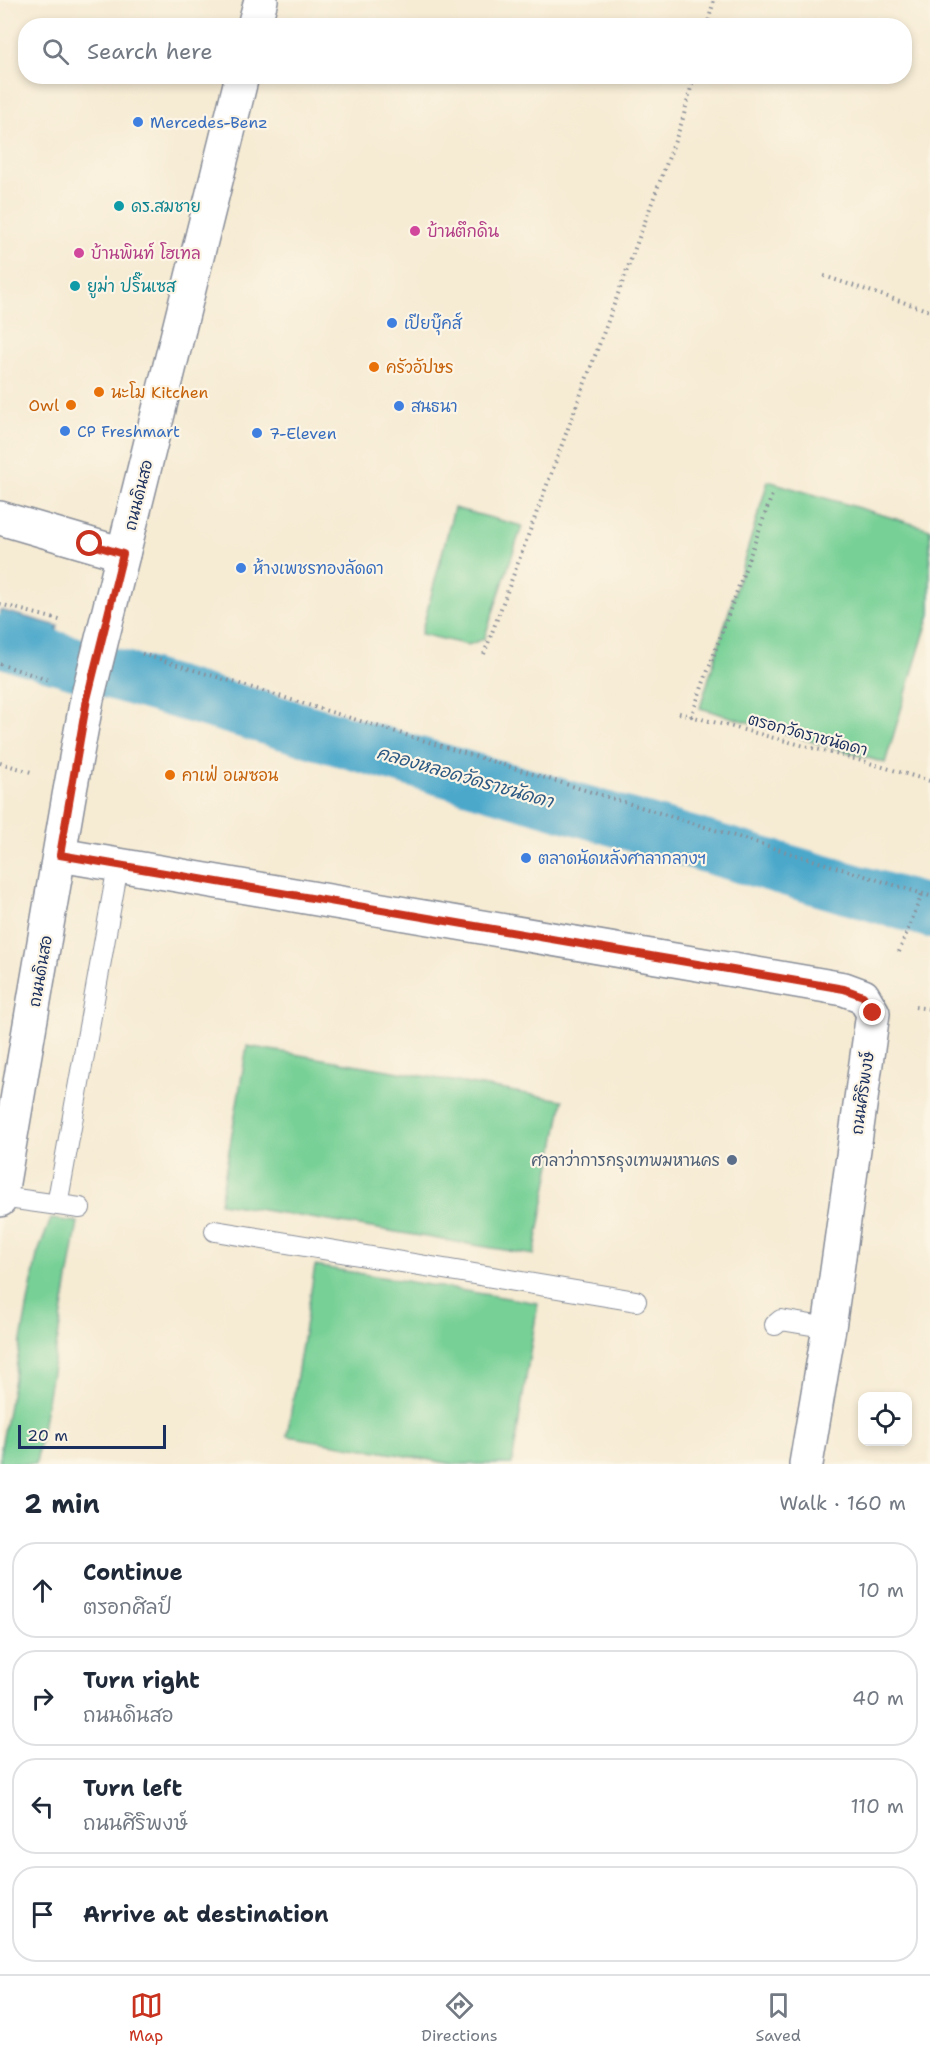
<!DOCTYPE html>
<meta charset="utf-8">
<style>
:root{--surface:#fff;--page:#f6f6f7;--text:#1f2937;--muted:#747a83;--line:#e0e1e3;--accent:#c8321e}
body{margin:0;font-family:"Shantell Sans","Playpen Sans Thai",sans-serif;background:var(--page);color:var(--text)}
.controls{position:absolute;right:18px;bottom:18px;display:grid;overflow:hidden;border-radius:12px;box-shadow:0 3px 9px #0003}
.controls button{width:54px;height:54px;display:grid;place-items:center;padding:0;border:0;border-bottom:2px solid var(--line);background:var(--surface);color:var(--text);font:30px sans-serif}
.scale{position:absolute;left:18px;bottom:15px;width:148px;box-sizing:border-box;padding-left:6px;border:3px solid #1b2f5e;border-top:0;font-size:16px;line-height:21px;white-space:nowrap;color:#1b2f5e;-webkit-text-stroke:4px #fcf5e5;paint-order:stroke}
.stop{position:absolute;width:18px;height:18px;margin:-14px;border:4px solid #c8321e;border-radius:50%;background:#fff}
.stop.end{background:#c8321e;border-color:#fff;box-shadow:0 2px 6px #0008}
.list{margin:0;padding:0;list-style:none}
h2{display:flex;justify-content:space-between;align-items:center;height:78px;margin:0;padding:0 24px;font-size:26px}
h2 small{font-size:20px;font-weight:400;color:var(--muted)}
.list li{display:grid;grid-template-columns:39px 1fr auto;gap:18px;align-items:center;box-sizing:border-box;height:96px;margin:0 12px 12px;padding:0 12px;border:2px solid var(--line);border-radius:24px}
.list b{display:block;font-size:22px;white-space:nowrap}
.list p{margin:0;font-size:20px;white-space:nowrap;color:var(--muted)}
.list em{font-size:20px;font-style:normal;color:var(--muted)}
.icon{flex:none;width:33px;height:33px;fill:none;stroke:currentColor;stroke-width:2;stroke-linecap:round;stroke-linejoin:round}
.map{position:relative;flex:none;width:930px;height:1464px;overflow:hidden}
.search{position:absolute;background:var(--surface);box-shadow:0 3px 9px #0003;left:18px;right:18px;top:18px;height:66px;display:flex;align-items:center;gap:15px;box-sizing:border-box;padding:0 21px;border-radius:24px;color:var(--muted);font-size:22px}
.sheet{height:510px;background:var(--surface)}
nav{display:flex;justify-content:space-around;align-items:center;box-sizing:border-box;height:84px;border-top:2px solid var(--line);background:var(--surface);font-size:16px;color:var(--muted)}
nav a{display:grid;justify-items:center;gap:3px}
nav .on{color:var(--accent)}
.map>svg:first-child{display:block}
.green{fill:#77d096;stroke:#49807a;stroke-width:1.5}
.water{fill:#4ca8cb;stroke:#346c94;stroke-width:1.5}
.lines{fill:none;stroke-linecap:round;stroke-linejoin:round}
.canal{stroke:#4ca8cb;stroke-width:52}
.service-casing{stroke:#888d98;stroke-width:22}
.minor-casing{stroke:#888d98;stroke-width:36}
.secondary-casing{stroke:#888d98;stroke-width:36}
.path{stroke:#888d98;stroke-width:4;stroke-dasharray:1.5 4.5;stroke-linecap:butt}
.service{stroke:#fff;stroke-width:20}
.minor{stroke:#fff;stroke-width:33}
.secondary{stroke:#fff;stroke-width:33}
.route{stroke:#c8321e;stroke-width:8}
.shop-dot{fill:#3f7fe0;stroke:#fcf5e5;stroke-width:2}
.culture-dot{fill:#0f9aa8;stroke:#fcf5e5;stroke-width:2}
.hotel-dot{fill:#d1479c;stroke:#fcf5e5;stroke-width:2}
.food-dot{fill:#e8710a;stroke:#fcf5e5;stroke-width:2}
.service-dot{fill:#5c6f8a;stroke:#fcf5e5;stroke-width:2}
.labels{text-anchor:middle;stroke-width:4.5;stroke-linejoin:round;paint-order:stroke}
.shop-label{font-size:16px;fill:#366cbe;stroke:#fcf5e5;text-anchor:start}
.culture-label{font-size:16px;fill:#0d838f;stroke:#fcf5e5;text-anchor:start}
.hotel-label{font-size:16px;fill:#b23c85;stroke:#fcf5e5;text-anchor:start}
.food-label{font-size:16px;fill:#c56008;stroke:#fcf5e5;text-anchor:start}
.street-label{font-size:16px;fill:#1b2f5e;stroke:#fcf5e5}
.service-label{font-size:16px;fill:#4e5e75;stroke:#fcf5e5;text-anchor:end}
.water-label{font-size:18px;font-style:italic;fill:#2c5984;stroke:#fcf5e5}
</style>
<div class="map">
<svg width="930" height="1464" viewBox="0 0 930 1464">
<rect width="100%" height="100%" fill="#fcf5e5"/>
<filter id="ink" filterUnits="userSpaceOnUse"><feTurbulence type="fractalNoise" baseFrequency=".0167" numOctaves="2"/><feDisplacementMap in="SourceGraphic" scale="12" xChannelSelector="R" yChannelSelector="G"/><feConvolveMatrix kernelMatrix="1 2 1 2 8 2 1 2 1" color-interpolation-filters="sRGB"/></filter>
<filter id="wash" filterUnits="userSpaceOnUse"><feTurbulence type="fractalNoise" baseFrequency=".008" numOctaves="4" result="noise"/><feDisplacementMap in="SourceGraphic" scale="24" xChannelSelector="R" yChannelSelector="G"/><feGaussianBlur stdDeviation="1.35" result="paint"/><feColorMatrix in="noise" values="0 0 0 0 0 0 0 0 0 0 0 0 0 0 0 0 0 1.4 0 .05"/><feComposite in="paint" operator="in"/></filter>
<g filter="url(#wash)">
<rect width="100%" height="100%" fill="#f6ebd3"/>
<!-- green -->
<path class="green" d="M768 481 930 529V614L885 763 700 708Z
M454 508 522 526 484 639 468 645 421 634Z
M247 1046 563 1100 534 1255 220 1203Z
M51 1219 78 1222 36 1464H0V1453L37 1255Z
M315 1266 538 1303 512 1464H454L287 1436Z"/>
<!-- water -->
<path class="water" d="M0 610 58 626 46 672 0 657Z"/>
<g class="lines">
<!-- canal -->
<path class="canal" d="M0 641 930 912"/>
</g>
</g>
<g filter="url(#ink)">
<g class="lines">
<!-- service casing -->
<g class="service-casing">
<path id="service" d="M1 1197 80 1208
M57 1205 118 866
M215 1231 636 1301
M775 1325 781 1320 829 1328"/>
</g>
<!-- minor casing -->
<g class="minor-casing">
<path id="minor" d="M0 518 123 554
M60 855 844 989 863 996 873 1013 829 1328 806 1464"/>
</g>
<!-- secondary casing -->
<g class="secondary-casing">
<path id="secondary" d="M254 26 261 0
M0 1200 69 796 87 699 242 76"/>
</g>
<!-- path -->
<path class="path" d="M707 26 714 0
M824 276 930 311
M0 604 63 621
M142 654 930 896
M484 654 682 122 694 76
M0 664 48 680
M679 713 866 762 930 781
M691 717 772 495
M0 763 31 772
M899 952 922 894
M915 1007 930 1009"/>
<!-- service -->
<use href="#service" class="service"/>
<!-- minor -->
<use href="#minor" class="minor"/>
<!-- secondary -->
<use href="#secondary" class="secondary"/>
</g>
</g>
<g class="lines" filter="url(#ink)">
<!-- route -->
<path class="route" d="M90 544 123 554 87 699 60 855 844 989 863 996 873 1013"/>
</g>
<!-- markers -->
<g class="shop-dot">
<circle cx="138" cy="122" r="6"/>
<circle cx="392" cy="323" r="6"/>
<circle cx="399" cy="406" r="6"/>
<circle cx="65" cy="431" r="6"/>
<circle cx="257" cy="433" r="6"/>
<circle cx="241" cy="568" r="6"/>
<circle cx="526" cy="858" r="6"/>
</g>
<g class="culture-dot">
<circle cx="119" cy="206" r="6"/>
<circle cx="75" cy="286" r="6"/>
</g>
<g class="hotel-dot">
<circle cx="415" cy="231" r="6"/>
<circle cx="79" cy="253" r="6"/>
</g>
<g class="food-dot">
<circle cx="374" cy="367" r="6"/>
<circle cx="99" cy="392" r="6"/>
<circle cx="71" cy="405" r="6"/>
<circle cx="170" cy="775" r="6"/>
</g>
<circle class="service-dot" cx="732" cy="1160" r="6"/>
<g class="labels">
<!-- shop labels -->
<g class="shop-label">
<text x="150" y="128">Mercedes-Benz</text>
<text x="404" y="329">เปียบุ๊คส์</text>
<text x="411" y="412">สนธนา</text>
<text x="77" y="437">CP Freshmart</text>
<text x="269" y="439">7-Eleven</text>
<text x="253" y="574">ห้างเพชรทองลัดดา</text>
<text x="538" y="864">ตลาดนัดหลังศาลากลางฯ</text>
</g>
<!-- culture labels -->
<g class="culture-label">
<text x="131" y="212">ดร.สมชาย</text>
<text x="87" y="292">ยูม่า ปริ๊นเซส</text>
</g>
<!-- hotel labels -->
<g class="hotel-label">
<text x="427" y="237">บ้านตึกดิน</text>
<text x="91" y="259">บ้านพินท์ โฮเทล</text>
</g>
<!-- food labels -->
<g class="food-label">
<text x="386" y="373">ครัวอัปษร</text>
<text x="111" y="398">นะโม Kitchen</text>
<text x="59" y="411" text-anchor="end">Owl</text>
<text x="182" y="781">คาเฟ่ อเมซอน</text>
</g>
<!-- street labels -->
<g class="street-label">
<text transform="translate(138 495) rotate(-76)" y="6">ถนนดินสอ</text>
<text transform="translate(808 734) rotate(15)" y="6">ตรอกวัดราชนัดดา</text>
<text transform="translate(40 971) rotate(-80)" y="6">ถนนดินสอ</text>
<text transform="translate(862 1093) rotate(-82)" y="6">ถนนศิริพงษ์</text>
</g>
<!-- service labels -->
<g class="service-label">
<text x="720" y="1166">ศาลาว่าการกรุงเทพมหานคร</text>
</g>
<!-- water labels -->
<g class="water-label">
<text transform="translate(465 777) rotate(16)" y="6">คลองหลอดวัดราชนัดดา</text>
</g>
</g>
</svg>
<div class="controls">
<button><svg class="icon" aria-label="locate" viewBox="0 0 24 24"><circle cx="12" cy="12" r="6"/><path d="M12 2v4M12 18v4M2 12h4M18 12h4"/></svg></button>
</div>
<div class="scale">20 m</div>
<div class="stop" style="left:90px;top:544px"></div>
<div class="stop end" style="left:873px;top:1013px"></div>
<div class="search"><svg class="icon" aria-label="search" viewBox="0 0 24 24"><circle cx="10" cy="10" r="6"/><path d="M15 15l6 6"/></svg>Search here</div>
</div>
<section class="sheet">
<h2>2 min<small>Walk · 160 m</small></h2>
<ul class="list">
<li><svg class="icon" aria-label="ahead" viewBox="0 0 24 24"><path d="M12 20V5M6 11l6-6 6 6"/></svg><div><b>Continue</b><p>ตรอกศิลป์</p></div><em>10 m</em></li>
<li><svg class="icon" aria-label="right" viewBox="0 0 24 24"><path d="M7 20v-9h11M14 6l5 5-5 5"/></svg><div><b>Turn right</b><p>ถนนดินสอ</p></div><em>40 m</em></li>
<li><svg class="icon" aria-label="left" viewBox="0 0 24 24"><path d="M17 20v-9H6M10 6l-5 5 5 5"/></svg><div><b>Turn left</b><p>ถนนศิริพงษ์</p></div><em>110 m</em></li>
<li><svg class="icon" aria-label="arrive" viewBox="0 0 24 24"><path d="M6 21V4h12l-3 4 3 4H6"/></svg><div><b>Arrive at destination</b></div></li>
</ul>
</section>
<nav>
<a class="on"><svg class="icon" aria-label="map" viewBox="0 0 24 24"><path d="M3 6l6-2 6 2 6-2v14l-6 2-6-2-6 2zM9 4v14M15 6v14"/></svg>Map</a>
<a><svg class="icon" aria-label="directions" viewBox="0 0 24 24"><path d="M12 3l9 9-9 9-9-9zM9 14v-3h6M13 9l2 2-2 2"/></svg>Directions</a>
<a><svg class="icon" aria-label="saved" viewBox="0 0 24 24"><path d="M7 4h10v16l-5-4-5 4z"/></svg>Saved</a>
</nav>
